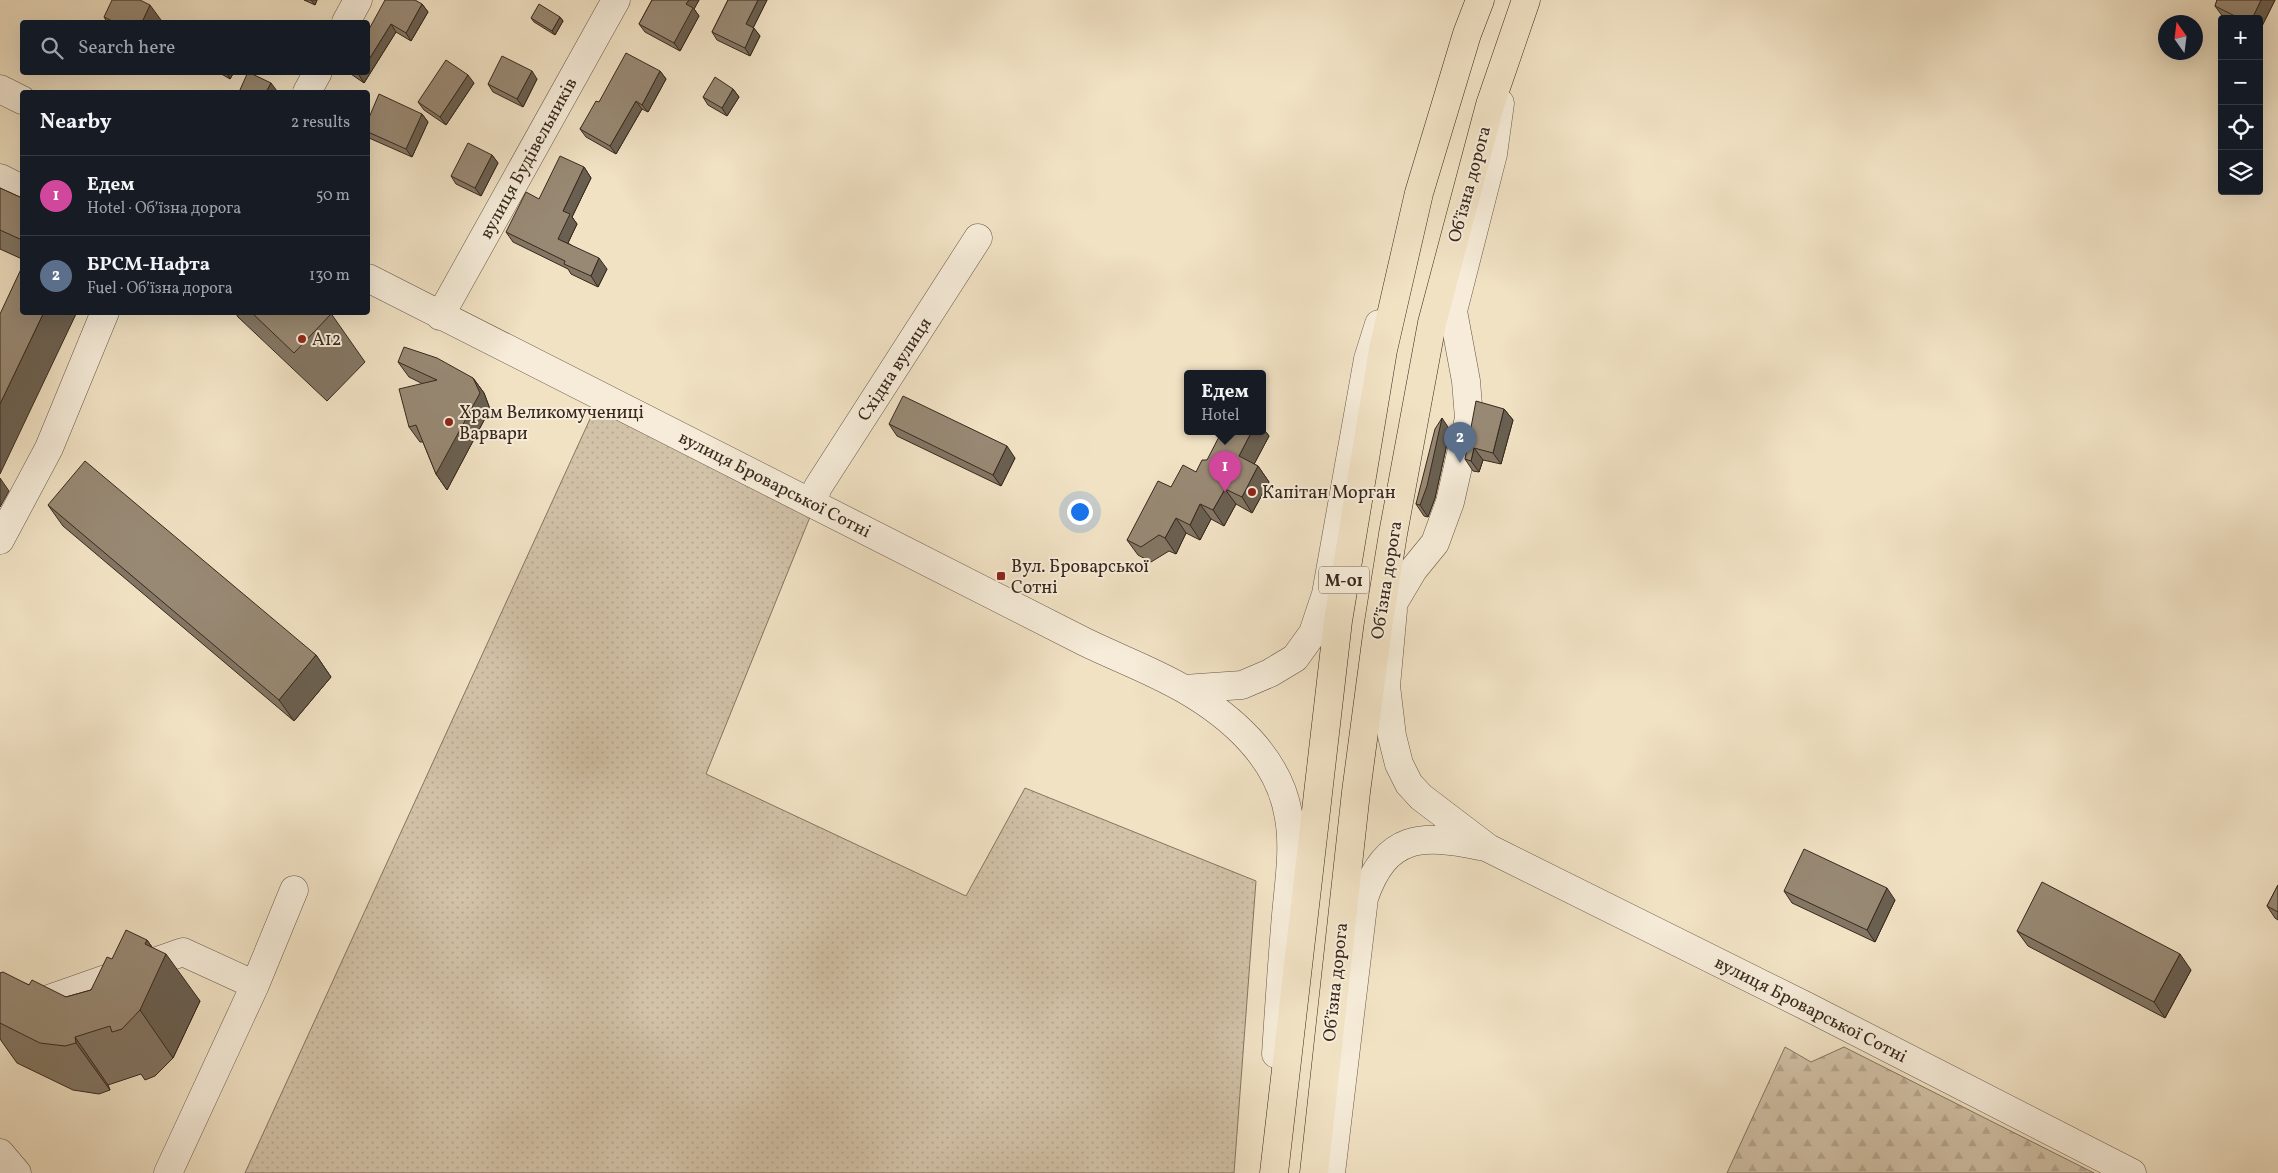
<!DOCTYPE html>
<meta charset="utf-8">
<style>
:root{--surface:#171b24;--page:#20242c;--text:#f1f3f6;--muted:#9ea1a6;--line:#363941;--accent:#ea580c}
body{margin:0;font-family:Vollkorn,serif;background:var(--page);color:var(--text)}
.controls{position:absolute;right:15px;top:15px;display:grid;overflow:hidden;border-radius:5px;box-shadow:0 5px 20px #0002}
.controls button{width:45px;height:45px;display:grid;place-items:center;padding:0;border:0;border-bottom:1px solid var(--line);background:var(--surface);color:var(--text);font:25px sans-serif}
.compass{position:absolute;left:2158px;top:15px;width:45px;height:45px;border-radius:50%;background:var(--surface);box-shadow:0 5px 20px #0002;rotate:346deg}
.you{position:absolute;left:1079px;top:511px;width:18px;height:18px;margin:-12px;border:4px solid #fff;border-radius:50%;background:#1a73e8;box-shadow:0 0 0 8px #1a73e833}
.badge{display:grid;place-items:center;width:32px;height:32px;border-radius:50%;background:var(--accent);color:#fff;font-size:16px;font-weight:700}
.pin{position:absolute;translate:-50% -41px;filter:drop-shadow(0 1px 2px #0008)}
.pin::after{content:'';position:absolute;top:26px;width:18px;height:15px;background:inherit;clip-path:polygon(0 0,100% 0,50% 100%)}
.popup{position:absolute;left:1184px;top:370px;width:82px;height:65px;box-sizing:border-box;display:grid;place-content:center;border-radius:5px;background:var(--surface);filter:drop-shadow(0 1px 4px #0005);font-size:16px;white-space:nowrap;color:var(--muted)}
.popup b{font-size:19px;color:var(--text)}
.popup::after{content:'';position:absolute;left:50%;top:100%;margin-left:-10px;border:10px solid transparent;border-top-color:var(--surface)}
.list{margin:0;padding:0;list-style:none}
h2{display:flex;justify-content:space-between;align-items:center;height:65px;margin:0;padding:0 20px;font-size:21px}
h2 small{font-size:16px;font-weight:400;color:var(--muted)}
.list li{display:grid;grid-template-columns:32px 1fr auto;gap:15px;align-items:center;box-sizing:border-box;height:80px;padding:0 20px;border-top:1px solid var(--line)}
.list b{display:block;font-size:19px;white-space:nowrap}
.list p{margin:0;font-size:16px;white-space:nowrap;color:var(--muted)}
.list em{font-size:16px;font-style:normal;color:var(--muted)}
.icon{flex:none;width:28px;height:28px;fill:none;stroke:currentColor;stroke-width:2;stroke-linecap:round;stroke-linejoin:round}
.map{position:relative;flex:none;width:2278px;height:1173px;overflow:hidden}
.search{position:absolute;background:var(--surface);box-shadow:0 5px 20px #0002;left:20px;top:20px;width:350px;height:55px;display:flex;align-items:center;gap:12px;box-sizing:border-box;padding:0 18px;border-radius:5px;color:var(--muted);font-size:19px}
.panel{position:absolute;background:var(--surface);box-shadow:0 5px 20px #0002;left:20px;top:90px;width:350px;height:225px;border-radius:5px}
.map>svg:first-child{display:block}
.forest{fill:url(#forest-firs);stroke:#857562}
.garden{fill:url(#garden-dots);stroke:#857562}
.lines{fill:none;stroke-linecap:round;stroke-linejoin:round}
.minor-casing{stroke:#665647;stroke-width:29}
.highway-casing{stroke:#38281d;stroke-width:29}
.minor{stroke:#f6ecd9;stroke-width:28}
.highway{stroke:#f1e2c4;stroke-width:28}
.wall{fill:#837664;stroke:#38281d}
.shaded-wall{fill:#6a6051;stroke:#38281d}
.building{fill:#988974;stroke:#38281d}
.poi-dot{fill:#8f2418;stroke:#f6ecd9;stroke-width:2}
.labels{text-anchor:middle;stroke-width:4;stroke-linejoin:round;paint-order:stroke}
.shield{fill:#f6ecd9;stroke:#716355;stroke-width:1}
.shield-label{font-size:16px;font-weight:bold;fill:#38281d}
.street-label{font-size:18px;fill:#38281d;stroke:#f6ecd9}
.poi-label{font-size:18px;fill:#38281d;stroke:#f6ecd9;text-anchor:start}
</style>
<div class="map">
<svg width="2278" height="1173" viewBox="0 0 2278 1173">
<defs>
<pattern id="forest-firs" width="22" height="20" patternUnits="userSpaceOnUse" patternTransform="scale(1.25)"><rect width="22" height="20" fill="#d2c2a8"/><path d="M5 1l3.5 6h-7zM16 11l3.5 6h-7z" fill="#b5a790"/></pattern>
<pattern id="garden-dots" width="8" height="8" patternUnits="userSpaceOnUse" patternTransform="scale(1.25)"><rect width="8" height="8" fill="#d2c2a8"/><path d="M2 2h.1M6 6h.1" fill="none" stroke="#b5a790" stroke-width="1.8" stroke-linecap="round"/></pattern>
</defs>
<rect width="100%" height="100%" fill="#f1e2c4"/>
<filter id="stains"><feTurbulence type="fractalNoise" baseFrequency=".004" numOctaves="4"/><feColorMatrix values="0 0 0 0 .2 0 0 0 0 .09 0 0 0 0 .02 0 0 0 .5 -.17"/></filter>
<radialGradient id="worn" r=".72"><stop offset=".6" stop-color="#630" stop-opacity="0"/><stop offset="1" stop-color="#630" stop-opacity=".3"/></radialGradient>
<!-- forest -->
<path class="forest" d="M1785 1047 1811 1062 1844 1047 2094 1173H1727Z"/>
<!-- garden -->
<path class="garden" d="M601 395 810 517 706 774 966 896 1025 788 1256 881 1234 1173H245Z"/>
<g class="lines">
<!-- minor casing -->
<g class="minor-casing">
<path id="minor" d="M346 22 358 0
M0 89 22 100
M307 92 318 72
M0 178 22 189
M368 278 1085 642C1118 658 1153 671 1184 689 1231 716 1278 757 1288 813 1295 845 1289 882 1286 915 1282 961 1279 1008 1276 1054
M440 316 616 0
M812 503 818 487 978 238
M0 540 49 448 105 312
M1393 610 1386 686 1392 736 1399 764 1409 784 1421 797 1488 848 1806 1006 2132 1173
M1387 626 1394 602 1413 570 1435 543 1450 502 1469 418 1466 381 1453 311 1493 154 1500 103
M1184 689 1242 685 1270 673 1295 658 1313 633 1326 594 1368 359 1379 324
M0 1016 183 952 255 985
M0 1153 17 1173
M168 1173 255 985 294 890
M1331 1173 1364 898C1386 834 1421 834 1480 846"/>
</g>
<!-- highway casing -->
<g class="highway-casing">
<path id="highway" d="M1274 1173 1338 621 1383 350 1419 193 1467 34 1480 0
M1314 1173 1356 792 1378 627 1393 534 1432 323 1490 105 1526 0"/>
</g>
<!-- minor -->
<use href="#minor" class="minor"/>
<!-- highway -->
<use href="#highway" class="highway"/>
</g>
<!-- wall -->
<path class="wall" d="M304 0H317L315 5Z
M652 0H699L694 9 699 16 680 51 645 32 639 24Z
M728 0H767L753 28 760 36 750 56 717 40 712 32Z
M2217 0H2275L2259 32V19H2225L2223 17 2215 6Z
M422 4 428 12 411 41 396 32 364 83 348 72H368V31Z
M104 17 161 20 160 22H107Z
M560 17 563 21 555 35 534 22 531 18Z
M660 71 666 79 648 112 642 109 616 154 586 137 580 129 599 102Z
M218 72H234L230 79Z
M537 79 523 107 493 92 488 84Z
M474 83 446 125 424 110 418 102Z
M733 89 739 97 727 116 708 105 703 97Z
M422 114 428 122 412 157 369 138 368 137V120Z
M492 155 498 163 481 196 456 184 451 176Z
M584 167 591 178 572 217 577 224 568 243 607 269 598 287 571 274 568 269 513 242 506 232 539 199Z
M0 188 22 198V259L0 249Z
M235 312H330L365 362 327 401 238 317Z
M398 362 473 378 484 393 490 409 447 490 436 474 423 442H420L409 427 423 384 409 377Z
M1504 409 1513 420 1501 464 1483 460 1479 472 1473 471 1465 459Z
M889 424 1015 458 1001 486 897 436Z
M1262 427 1269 436 1254 464 1258 466 1269 482 1252 513 1236 504 1224 526 1211 519 1200 540 1186 533 1176 554 1169 551 1151 562 1138 555 1127 540 1171 487 1196 472 1207 460 1262 431Z
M1450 430 1435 498 1428 517 1424 516 1416 504Z
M48 505 316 655 331 677 294 721 63 526Z
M2278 885V920L2275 918 2267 906Z
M1784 891 1895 900 1875 942 1792 903Z
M2017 931 2191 970 2165 1018 2028 946Z
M147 940 152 947 200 1001 173 1058 155 1076 145 1080 141 1074 108 1085 110 1090 99 1094 73 1090 17 1063 0 1039V973L29 985 66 997 91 990 112 959Z"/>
<!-- shaded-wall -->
<path class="shaded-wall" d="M311 0H317L315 5Z
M689 0H699L694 9 699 16 680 51 674 43 686 4Z
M758 0H767L751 32 746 24Z
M2261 0H2275L2259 32V19H2252Z
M422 4 428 12 411 41 406 33Z
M150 5 161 20 160 22H142Z
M560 17 563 21 555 35 552 31Z
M391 24 396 32 364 83 359 75 360 72H368V61Z
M754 28 760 36 750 56 745 48Z
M532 71 537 79 523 107 517 99Z
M660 71 666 79 648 112 642 105Z
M226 72H234L230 79Z
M468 75 474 83 446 125 440 117Z
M271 83 277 91 276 92H266Z
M733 89 739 97 727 116 722 108Z
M636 101 642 109 616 154 610 146Z
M422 114 428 122 412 157 406 149Z
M492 155 498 163 481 196 475 188Z
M584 167 591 178 572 217 577 224 565 249 558 239 563 211Z
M599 258 607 269 598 287 591 276Z
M44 312H77L0 474V404Z
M473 378 484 393 490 409 447 490 436 474Z
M1504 409 1513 420 1501 464 1493 453Z
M1442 418 1450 430 1435 498 1428 517 1420 505Z
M1262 427 1269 436 1250 472 1239 456 1252 431H1262Z
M1007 446 1015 458 1001 486 993 475Z
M1474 448 1483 460 1479 472 1471 461Z
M1258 466 1269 482 1252 513 1242 497Z
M0 478 9 491 0 507Z
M1225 489 1236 504 1224 526 1213 510Z
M1200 504 1211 519 1200 540 1190 525Z
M1176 518 1186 533 1176 554 1165 538Z
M316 655 331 677 294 721 279 700Z
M1887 888 1895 900 1875 942 1867 930Z
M147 940 162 962 166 954 200 1001 173 1058 140 1010 145 944Z
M2180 954 2191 970 2165 1018 2154 1002Z
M75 1037 108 1085 110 1090 76 1043Z"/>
<!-- building -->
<path class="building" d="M112 0H140L150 5 142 22H114L104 17Z
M385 0H415L422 4 406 33 391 24 368 61V31Z
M652 0H689L686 4 693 8 674 43 639 24Z
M728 0H758L746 24 754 28 745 48 712 32Z
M2217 0H2261L2252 19H2241L2215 6Z
M539 4 560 17 552 31 531 18Z
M626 53 660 71 642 105 636 101 610 146 580 129 596 101 599 102Z
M502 56 532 71 517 99 488 84Z
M446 60 468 75 440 117 418 102Z
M248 72 271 83 266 92H239Z
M715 77 733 89 722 108 703 97Z
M379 94 422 114 406 149 368 132V120Z
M468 143 492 155 475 188 451 176Z
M560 156 584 167 563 211 570 214 558 239 599 258 591 276 564 264 565 261 506 232 526 192 539 199Z
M0 188 22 198V240L0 230Z
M22 267V312H44L0 404V314Z
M251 312H330L331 314 294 353Z
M404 347 437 358 473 378 480 393 436 474 416 425 409 427 399 389 437 380 398 362Z
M903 396 1007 446 993 475 889 424Z
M1476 401 1504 409 1493 453 1474 448 1471 461 1465 459Z
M1442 418 1427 486 1420 505 1416 504 1435 429Z
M1222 431H1252L1239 456 1258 466 1242 497 1225 489 1213 510 1200 504 1190 525 1176 518 1165 538 1159 535 1141 547 1127 540 1158 481 1171 487 1183 465 1196 472 1202 460H1207Z
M85 461 316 655 279 700 48 505Z
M1804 849 1887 888 1867 930 1784 891Z
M2042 882 2180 954 2154 1002 2017 931Z
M2278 885V912L2267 906Z
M126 930 147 940 145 944 166 954 140 1010 122 1029 112 1032 110 1026 75 1037 76 1043 65 1046 40 1043 0 1023V973L3 972 29 985 32 980 66 997 91 990 107 957 112 959Z"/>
<!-- markers -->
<g class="poi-dot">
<circle cx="302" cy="339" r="5"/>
<circle cx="449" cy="422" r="5"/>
<circle cx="1252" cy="492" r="5"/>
<rect x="996" y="571" width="10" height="10" rx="2.5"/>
</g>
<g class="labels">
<!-- shield labels -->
<rect class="shield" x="1319" y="566.5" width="50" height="27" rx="4"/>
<g class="shield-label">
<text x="1344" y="586">М-01</text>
</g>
<!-- street labels -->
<g class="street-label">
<text transform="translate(528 158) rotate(-61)" y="6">вулиця Будівельників</text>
<text transform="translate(1469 184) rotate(-75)" y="6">Обʼїзна дорога</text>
<text transform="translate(894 369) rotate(-57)" y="6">Східна вулиця</text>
<text transform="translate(775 484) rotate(27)" y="6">вулиця Броварської Сотні</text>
<text transform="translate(1386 580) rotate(-81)" y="6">Обʼїзна дорога</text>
<text transform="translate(1335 982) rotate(-84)" y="6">Обʼїзна дорога</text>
<text transform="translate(1811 1009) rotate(27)" y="6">вулиця Броварської Сотні</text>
</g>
<!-- poi labels -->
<g class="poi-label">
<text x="312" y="345">А12</text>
<text x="459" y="418">Храм Великомучениці<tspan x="459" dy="21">Варвари</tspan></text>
<text x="1262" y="498">Капітан Морган</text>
<text x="1011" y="572">Вул. Броварської<tspan x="1011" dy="21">Cотні</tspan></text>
</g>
</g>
<rect width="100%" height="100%" filter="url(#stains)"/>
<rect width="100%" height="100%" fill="url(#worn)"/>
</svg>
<div class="controls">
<button>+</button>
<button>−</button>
<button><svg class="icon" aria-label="locate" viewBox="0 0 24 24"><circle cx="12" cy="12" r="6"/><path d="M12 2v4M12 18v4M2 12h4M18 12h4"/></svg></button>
<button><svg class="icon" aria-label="layers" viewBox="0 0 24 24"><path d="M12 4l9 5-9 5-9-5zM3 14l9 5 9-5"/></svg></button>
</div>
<svg class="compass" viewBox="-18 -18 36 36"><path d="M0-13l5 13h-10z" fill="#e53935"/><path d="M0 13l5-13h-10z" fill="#9ea1a6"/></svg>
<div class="you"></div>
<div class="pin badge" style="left:1225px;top:492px;background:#d1479c">1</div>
<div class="popup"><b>Едем</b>Hotel</div>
<div class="pin badge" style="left:1460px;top:463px;background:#5c6f8a">2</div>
<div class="search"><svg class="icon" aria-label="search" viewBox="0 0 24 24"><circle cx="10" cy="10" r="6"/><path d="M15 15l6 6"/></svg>Search here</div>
<section class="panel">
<h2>Nearby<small>2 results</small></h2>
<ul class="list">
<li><span class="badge" style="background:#d1479c">1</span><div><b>Едем</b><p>Hotel · Обʼїзна дорога</p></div><em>50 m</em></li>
<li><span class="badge" style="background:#5c6f8a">2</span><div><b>БРСМ-Нафта</b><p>Fuel · Обʼїзна дорога</p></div><em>130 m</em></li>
</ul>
</section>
</div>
